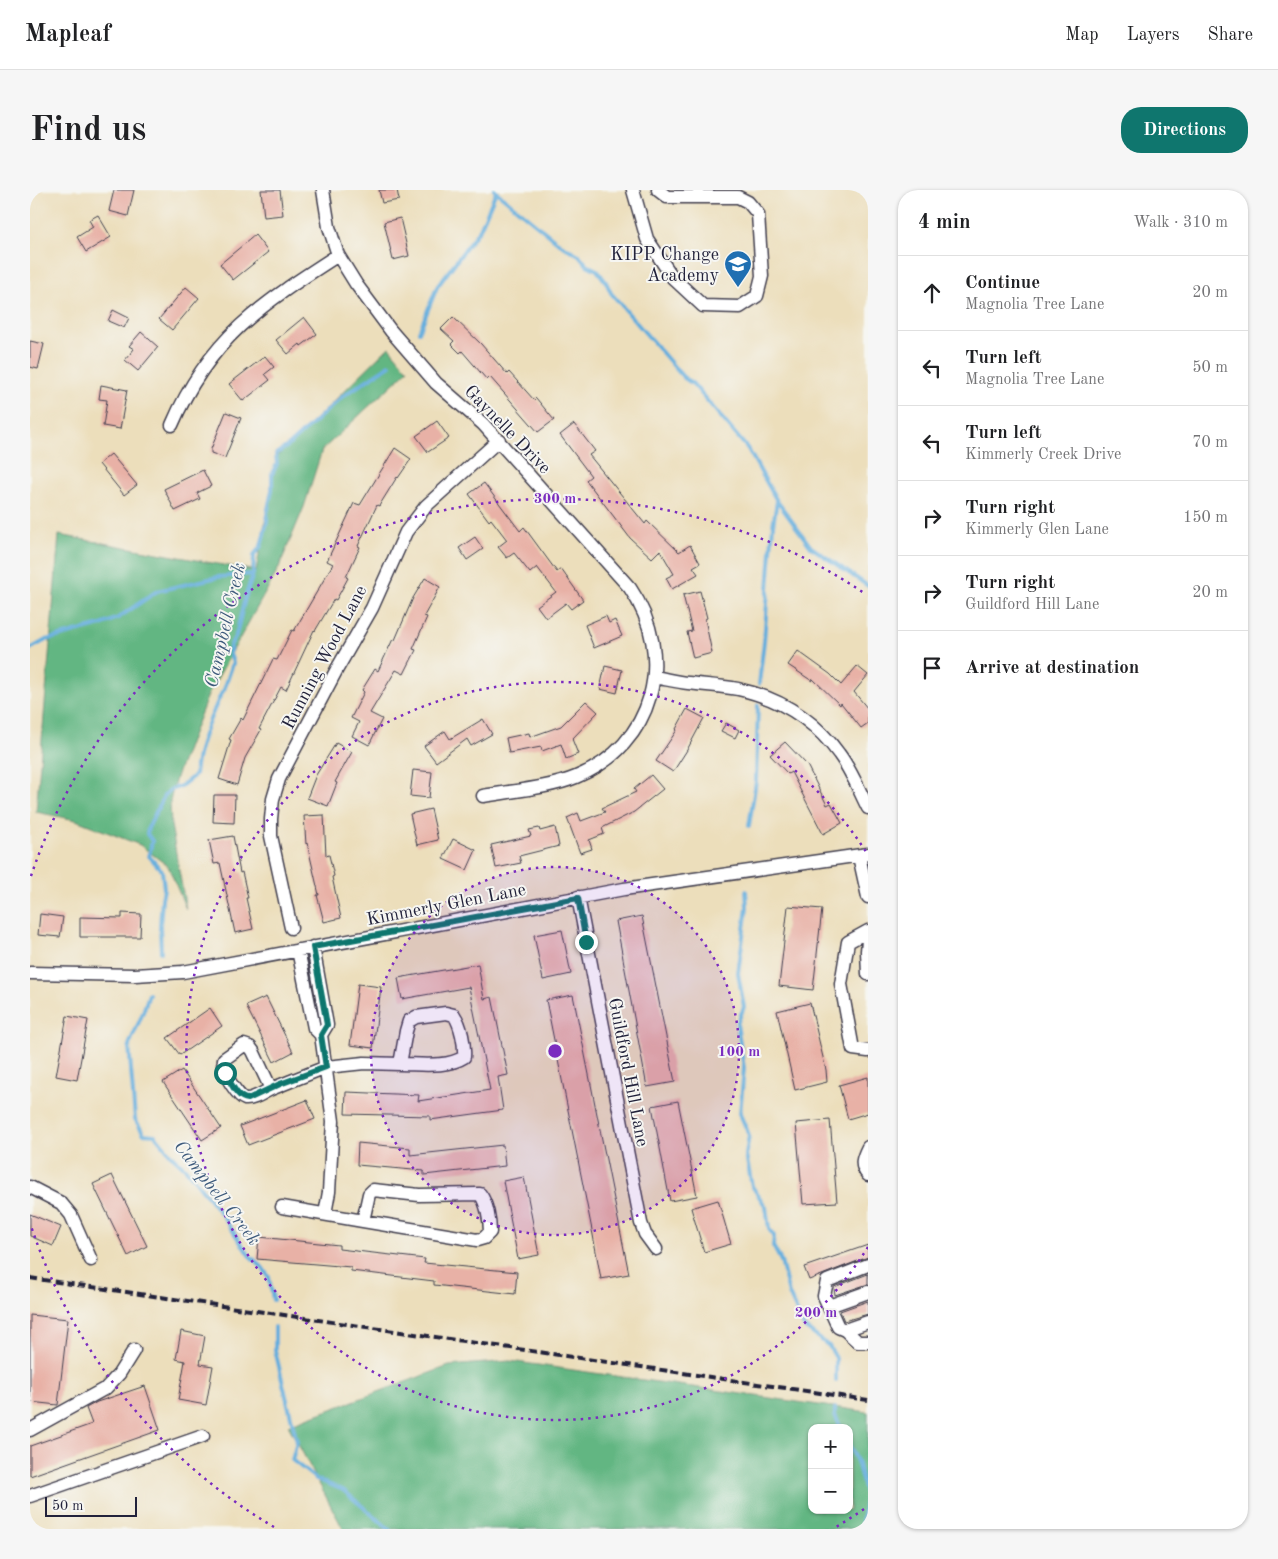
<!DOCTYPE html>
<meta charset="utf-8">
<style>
:root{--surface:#fff;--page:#f6f6f6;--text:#202124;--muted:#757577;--line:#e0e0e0;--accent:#0f766e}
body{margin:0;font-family:"Old Standard TT",serif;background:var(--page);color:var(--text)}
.controls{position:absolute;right:15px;bottom:15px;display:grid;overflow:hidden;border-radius:10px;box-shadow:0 1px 4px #0004}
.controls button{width:45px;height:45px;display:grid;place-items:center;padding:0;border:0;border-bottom:1px solid var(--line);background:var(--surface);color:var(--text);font:25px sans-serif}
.scale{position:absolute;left:15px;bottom:12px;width:92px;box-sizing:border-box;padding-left:5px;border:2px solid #22223b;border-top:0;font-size:14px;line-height:18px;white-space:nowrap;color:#22223b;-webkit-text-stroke:4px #f6f6f2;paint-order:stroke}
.stop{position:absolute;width:15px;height:15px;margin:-11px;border:4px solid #0f766e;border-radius:50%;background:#fff}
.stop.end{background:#0f766e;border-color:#fff;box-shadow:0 1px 5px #0008}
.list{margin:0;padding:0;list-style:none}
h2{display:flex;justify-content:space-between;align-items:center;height:65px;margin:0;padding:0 20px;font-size:21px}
h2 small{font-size:16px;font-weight:400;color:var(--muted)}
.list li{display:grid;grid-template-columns:32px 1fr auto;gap:15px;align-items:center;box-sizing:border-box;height:75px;padding:0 20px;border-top:1px solid var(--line)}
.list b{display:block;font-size:19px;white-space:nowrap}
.list p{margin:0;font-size:16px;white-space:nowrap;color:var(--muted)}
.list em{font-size:16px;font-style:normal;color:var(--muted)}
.icon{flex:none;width:28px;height:28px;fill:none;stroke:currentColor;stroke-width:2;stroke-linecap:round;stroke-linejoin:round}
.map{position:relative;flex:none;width:838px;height:1339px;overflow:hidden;border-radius:20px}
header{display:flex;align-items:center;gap:30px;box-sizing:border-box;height:70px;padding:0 25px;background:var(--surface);border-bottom:1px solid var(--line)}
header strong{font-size:24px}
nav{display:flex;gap:28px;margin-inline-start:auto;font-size:18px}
.intro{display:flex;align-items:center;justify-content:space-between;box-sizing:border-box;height:120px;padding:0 30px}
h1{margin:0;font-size:35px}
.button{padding:12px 22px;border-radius:20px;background:var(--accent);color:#fff;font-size:18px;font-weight:700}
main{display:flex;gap:30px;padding:0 30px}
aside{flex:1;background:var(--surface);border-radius:20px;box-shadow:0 1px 4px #0004}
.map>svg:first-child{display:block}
.forest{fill:#62b682;stroke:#426c5e;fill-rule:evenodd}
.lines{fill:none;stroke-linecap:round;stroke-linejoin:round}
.stream{stroke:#65aedd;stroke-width:4}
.building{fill:#e8b1a6}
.minor-casing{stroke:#403e4e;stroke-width:15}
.minor{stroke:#fff;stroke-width:12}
.rail{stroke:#22223b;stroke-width:4;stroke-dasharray:8 4;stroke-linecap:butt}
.route{stroke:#0f766e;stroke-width:6}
.ring{fill:none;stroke:#7b2cbf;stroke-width:2.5;stroke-dasharray:2.5 5}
.labels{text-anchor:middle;stroke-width:4;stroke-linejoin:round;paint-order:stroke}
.poi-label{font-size:18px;fill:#22223b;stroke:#f6f6f2;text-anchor:end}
.street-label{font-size:18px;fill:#22223b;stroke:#f6f6f2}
.water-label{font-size:19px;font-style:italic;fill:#3d5a7c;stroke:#f6f6f2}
.centre{fill:#7b2cbf;stroke:#f6f6f2;stroke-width:2.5}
.ring-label{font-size:15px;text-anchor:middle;font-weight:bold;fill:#7b2cbf;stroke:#f6f6f2;stroke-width:4;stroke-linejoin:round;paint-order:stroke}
</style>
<header>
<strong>Mapleaf</strong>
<nav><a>Map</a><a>Layers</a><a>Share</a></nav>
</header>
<div class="intro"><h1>Find us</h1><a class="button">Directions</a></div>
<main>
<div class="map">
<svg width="838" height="1339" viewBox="0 0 838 1339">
<rect width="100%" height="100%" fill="#f6f6f2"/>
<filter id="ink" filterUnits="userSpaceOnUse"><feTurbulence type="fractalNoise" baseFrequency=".02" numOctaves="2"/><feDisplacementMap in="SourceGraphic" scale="10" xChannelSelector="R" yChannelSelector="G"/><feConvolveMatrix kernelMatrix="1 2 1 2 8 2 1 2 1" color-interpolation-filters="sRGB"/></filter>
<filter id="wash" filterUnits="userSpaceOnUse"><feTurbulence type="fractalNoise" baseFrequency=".0096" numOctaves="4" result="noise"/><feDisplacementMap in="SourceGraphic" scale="20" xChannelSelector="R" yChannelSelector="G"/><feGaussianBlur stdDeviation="1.12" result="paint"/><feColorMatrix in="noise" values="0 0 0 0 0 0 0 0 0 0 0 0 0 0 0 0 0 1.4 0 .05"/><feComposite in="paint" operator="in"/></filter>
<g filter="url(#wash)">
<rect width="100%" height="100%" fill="#ecdebb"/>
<!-- forest -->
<path class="forest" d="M359 157 378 180 292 260 274 317 247 382 178 505 146 587 140 611 141 635 156 719 138 676 110 655 46 630 6 622 29 345 226 381 247 267Z
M480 1171 838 1222V1339H313L258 1235 419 1176ZM782 1238H819V1320H782Z"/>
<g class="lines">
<!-- stream -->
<path class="stream" d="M464 0 531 55 549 65 557 75 567 80 576 92 581 103 653 187 663 194 718 259 747 311 781 357 838 396
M389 142 407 97 450 39 466 2
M0 459 16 450 71 435 88 428 127 401 188 387 223 384
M729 494 734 451 743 335 747 311
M719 636 726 591 728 515
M716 701 717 717 708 783 714 817 707 834 714 878 710 924 719 945 716 965 722 996 736 1017 739 1039 744 1046 743 1056 751 1071 759 1104 774 1137 799 1156 806 1168V1191
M131 762 130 736 132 709 134 699 132 681 119 666 122 651 117 644 118 638 134 606 140 600 151 596 165 585C167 555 180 529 192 502L194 500 203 473 200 464V456L206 445 215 408 223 384 224 365 231 356 237 332V324L242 300V284L247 274 246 264 259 255 313 206 360 175
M119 804 112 825 99 855 105 929 114 944 125 945 143 967 156 979 193 1026 219 1065 232 1077 239 1087 243 1110
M245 1137V1160L267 1252 262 1270 286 1289 313 1300 359 1339
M805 1218V1225L811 1238
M819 1255 827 1271 836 1306 831 1339"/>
</g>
<g id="blocks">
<!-- building -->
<path class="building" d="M84 0H104L98 26 79 21Z
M231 0H250L253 25 234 27Z
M349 0H367L369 10 352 13Z
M68 25 81 47 56 62 47 47 63 37 59 30Z
M370 28 379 66 363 70 354 32Z
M225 45 238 62 203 90 190 74Z
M156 97 169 108 142 140 129 129Z
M83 120 99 128 94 138 78 131Z
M274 127 287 144 271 156 270 154 258 164 246 150Z
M423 127 451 154 477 184 479 182 504 210 506 208 524 230 508 242 460 187 457 190 432 161 430 163 421 154 424 151 411 139Z
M111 142 128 157 108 181 95 170 104 159 99 156Z
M0 151 14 154 8 179 0 177Z
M235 166 244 177 235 184 240 190 213 211 199 194Z
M71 195 97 200 90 239 73 236 77 210 69 209Z
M196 222 211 228 195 268 181 263V259Z
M407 231 419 248 398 262 386 246Z
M544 234 565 261 559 265 615 334 617 331 649 362 660 355 670 373 663 377 668 384 642 399 636 388 644 384 630 360 622 368 600 348 556 290 561 286 530 245Z
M365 258 381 269 368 288 367 287 349 316 347 315 328 356 330 357 316 387 318 388 306 410 304 409 285 441 284 440 256 500 251 497 229 539 231 540 215 568 207 595 189 589 201 550 199 549 211 528 213 530 243 469 247 470 262 440 264 441 303 374 297 371 324 313 330 315Z
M81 264 107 295 94 305 69 274Z
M173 280 181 296 167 303 170 309 145 321 134 299Z
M454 293 490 341 494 337 527 382 531 379 553 410 541 419 536 413 516 428 507 416 526 402 507 377 500 383 484 363 477 368 468 357 477 350 461 329 459 331 439 304Z
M445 347 453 359 437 370 429 358Z
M395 388 410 397 394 426 397 427 383 459 386 460 374 484 366 480 340 523 352 529 339 555 322 546 329 532 321 528 334 502 332 500 345 479 348 481 363 449 365 450 383 408Z
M670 401 677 428 675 429 682 463 663 468 657 442 662 441 653 405Z
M576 426 579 433 585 430 592 446 564 458 555 435Z
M768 461 800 484 811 495 827 476 838 485 824 502 838 519V533L831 538 811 513 810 515 783 489 782 491 758 475Z
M575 476 592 480 587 503 570 499Z
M556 511 568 522 542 549 548 564 536 569 531 554 512 561 511 557 479 563 476 548 499 543 500 547 531 536Z
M657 519 674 528 657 560 643 582 626 571 647 540 646 539Z
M453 529 462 544 441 556 437 549 406 572 394 556 415 541 420 549Z
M696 533 709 540 705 548 691 541Z
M755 552 777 575 797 615 801 613 812 633 793 644 761 582 758 584 740 565Z
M306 553 322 562 305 592 307 593 298 616 277 608 286 585Z
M383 580 402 582 399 608 380 606Z
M621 585 633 599 604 622 572 638 574 644 559 650 562 659 550 663 537 628 548 623 551 631 575 622 572 618 606 602 604 599Z
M184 605H205L204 633 183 632Z
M401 619 408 650 387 655 380 624Z
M294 625 296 666 299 665 304 686 302 687 311 728 294 732 287 705H289L277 653 276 654 274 626Z
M525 637 529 656 489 666 491 673 466 678 461 655 501 646 499 640 509 638 510 641Z
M203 646 210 683 212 682 218 708H216L223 739 205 743 190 673 184 674 179 650Z
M423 649 446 660 437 680 413 669Z
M758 716 792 719 783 800 749 796Z
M92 723 111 724 110 747H50V727L92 728Z
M10 724 33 727 30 747 8 745Z
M612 726 645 892 617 897 586 731Z
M532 740 541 784 513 790 504 745Z
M448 774 454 809 462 807 478 885 468 887 473 920 400 930V926L315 924 316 902 389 905 388 911 460 900 439 797 372 809 368 788Z
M328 794 351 797 343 858 320 855Z
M543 805 599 1084 571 1089 563 1045 516 810Z
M236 807 263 862 244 872 216 816Z
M780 813 796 880 797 892 765 900 747 821Z
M180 818 192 836 150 865 137 848Z
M37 826 58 830 47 890 26 886Z
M152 880 191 938 172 950 133 892Z
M838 887V923L818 929 809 895Z
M277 910 285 929 218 955 210 936Z
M648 911 667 1006 640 1011 622 916Z
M800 930 807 1012 773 1014 766 933Z
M328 953 380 958V965L473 955 475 976 394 985V981L327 975Z
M82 985 117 1056 98 1066 63 994Z
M494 987 509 1065 488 1069 473 991Z
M688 1010 701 1054 674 1062 661 1018Z
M0 1024 31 1037 23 1056 0 1046Z
M229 1047 309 1055V1059L395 1069 394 1073 487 1082 485 1104 404 1095V1091L321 1081V1077L227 1069Z
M838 1055V1067L779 1090 774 1077Z
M838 1084V1094L805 1105 804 1097Z
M838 1111V1124L814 1131 810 1121Z
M0 1125 38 1129 28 1215 0 1212Z
M151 1141 175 1146 170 1174 183 1176 176 1215 148 1210 155 1171 146 1169Z
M115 1196 130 1240 0 1286V1256L62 1234 56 1218 67 1212Z"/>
</g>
</g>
<g filter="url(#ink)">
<use href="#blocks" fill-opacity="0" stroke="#403e4e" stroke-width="1"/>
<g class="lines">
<!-- minor casing -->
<g class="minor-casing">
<path id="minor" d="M293 0 299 37 308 65 326 94 361 141 406 193 453 234 600 398C647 467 624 555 546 587 520 598 481 601 453 606
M603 0 617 49 643 88 673 116 710 117 727 106 732 86 728 24 718 12 708 7H637L628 0
M142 235C179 148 232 114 308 65
M624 487C636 489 647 492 658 493 675 495 692 496 708 499 749 508 784 529 809 564 821 580 829 600 838 618
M829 666 838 707
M548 707 611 1033 615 1044 626 1059
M261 738 241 646V629L243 609 249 589 307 479 342 418 376 342 396 316 469 250
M838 741 818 752 811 794 823 859 838 861
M838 750 837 761 838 784
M283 757 297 835 291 845
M268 760 284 838 291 845 303 931 299 1002 295 1024
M0 783 105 785 153 782 594 699 838 664
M416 823 424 825C431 835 435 855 434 867 417 878 390 874 370 874L376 841 379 831 386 827Z
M214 855 220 857 223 861 241 899C234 902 223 910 215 909 208 907 194 884 193 877 193 874 194 872 194 869Z
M241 899 296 877 334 873 370 874
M838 957C833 967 829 975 838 985
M0 997 31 1013 41 1025 61 1070
M343 1000 389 1005 450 1004C457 1013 460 1031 460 1042L454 1048 447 1050 333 1031 339 1004Z
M252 1017 333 1031
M838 1075 797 1091 794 1106 808 1137 815 1140 838 1132
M799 1116 838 1102
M815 1140 828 1152H838
M0 1240 76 1198 89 1184 104 1160
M0 1306 173 1246"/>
</g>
<!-- minor -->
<use href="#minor" class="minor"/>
<!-- rail -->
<path class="rail" d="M0 1088 838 1210"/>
</g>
</g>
<g class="lines" filter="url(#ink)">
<!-- route -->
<path class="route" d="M195 883C201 892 206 908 218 909L250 894 296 877 291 845 297 835 283 757 548 708 556 752"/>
</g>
<!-- distance rings -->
<circle cx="525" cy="861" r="184" fill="#7b2cbf" fill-opacity=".12"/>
<g class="ring">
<circle cx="525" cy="861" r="184"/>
<path d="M838 1057A369 369 0 1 1 838 665"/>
<path d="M834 1319A553 553 0 0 1 806 1337M244 1337A553 553 0 0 1 1 1036M1 686A553 553 0 0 1 834 403"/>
</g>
<!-- icons -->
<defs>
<g id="school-pin" transform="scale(1.4375)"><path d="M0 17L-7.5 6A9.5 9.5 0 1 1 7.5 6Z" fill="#1f6fb2" stroke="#f6f6f2"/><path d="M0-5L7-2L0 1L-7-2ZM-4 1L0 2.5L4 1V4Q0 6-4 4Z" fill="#fff"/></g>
</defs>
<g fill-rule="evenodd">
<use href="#school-pin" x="708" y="74"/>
</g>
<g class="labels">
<!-- poi labels -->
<g class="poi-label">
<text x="689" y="70">KIPP Change<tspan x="689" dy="21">Academy</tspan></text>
</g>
<!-- street labels -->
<g class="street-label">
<text transform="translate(478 239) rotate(46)" y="6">Gaynelle Drive</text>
<text transform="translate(294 467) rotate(-62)" y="6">Running Wood Lane</text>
<text transform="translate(416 714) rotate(-11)" y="6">Kimmerly Glen Lane</text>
<text transform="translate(599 882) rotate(79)" y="6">Guildford Hill Lane</text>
</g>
<!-- water labels -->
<g class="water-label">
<text transform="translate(194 435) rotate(-77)" y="7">Campbell Creek</text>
<text transform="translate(188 1002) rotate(52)" y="7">Campbell Creek</text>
</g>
</g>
<circle cx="525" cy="861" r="8" class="centre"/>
<g class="ring-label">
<text x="525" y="313">300 m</text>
<text x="709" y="866">100 m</text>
<text x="786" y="1127">200 m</text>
</g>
</svg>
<div class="controls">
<button>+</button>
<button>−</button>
</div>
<div class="scale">50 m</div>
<div class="stop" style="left:195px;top:883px"></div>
<div class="stop end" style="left:556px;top:752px"></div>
</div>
<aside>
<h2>4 min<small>Walk · 310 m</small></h2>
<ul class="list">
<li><svg class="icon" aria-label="ahead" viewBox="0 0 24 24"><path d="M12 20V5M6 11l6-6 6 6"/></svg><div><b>Continue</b><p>Magnolia Tree Lane</p></div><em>20 m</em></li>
<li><svg class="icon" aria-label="left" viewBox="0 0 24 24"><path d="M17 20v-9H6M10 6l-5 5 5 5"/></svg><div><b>Turn left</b><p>Magnolia Tree Lane</p></div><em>50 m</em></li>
<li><svg class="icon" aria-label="left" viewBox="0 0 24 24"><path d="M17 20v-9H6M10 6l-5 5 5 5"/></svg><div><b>Turn left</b><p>Kimmerly Creek Drive</p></div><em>70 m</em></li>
<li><svg class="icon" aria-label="right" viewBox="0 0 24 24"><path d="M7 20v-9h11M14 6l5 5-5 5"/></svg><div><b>Turn right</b><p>Kimmerly Glen Lane</p></div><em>150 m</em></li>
<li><svg class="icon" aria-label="right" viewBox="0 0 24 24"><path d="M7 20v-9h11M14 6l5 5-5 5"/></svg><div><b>Turn right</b><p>Guildford Hill Lane</p></div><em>20 m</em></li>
<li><svg class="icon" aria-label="arrive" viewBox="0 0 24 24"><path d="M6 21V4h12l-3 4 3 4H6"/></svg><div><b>Arrive at destination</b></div></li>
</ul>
</aside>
</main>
